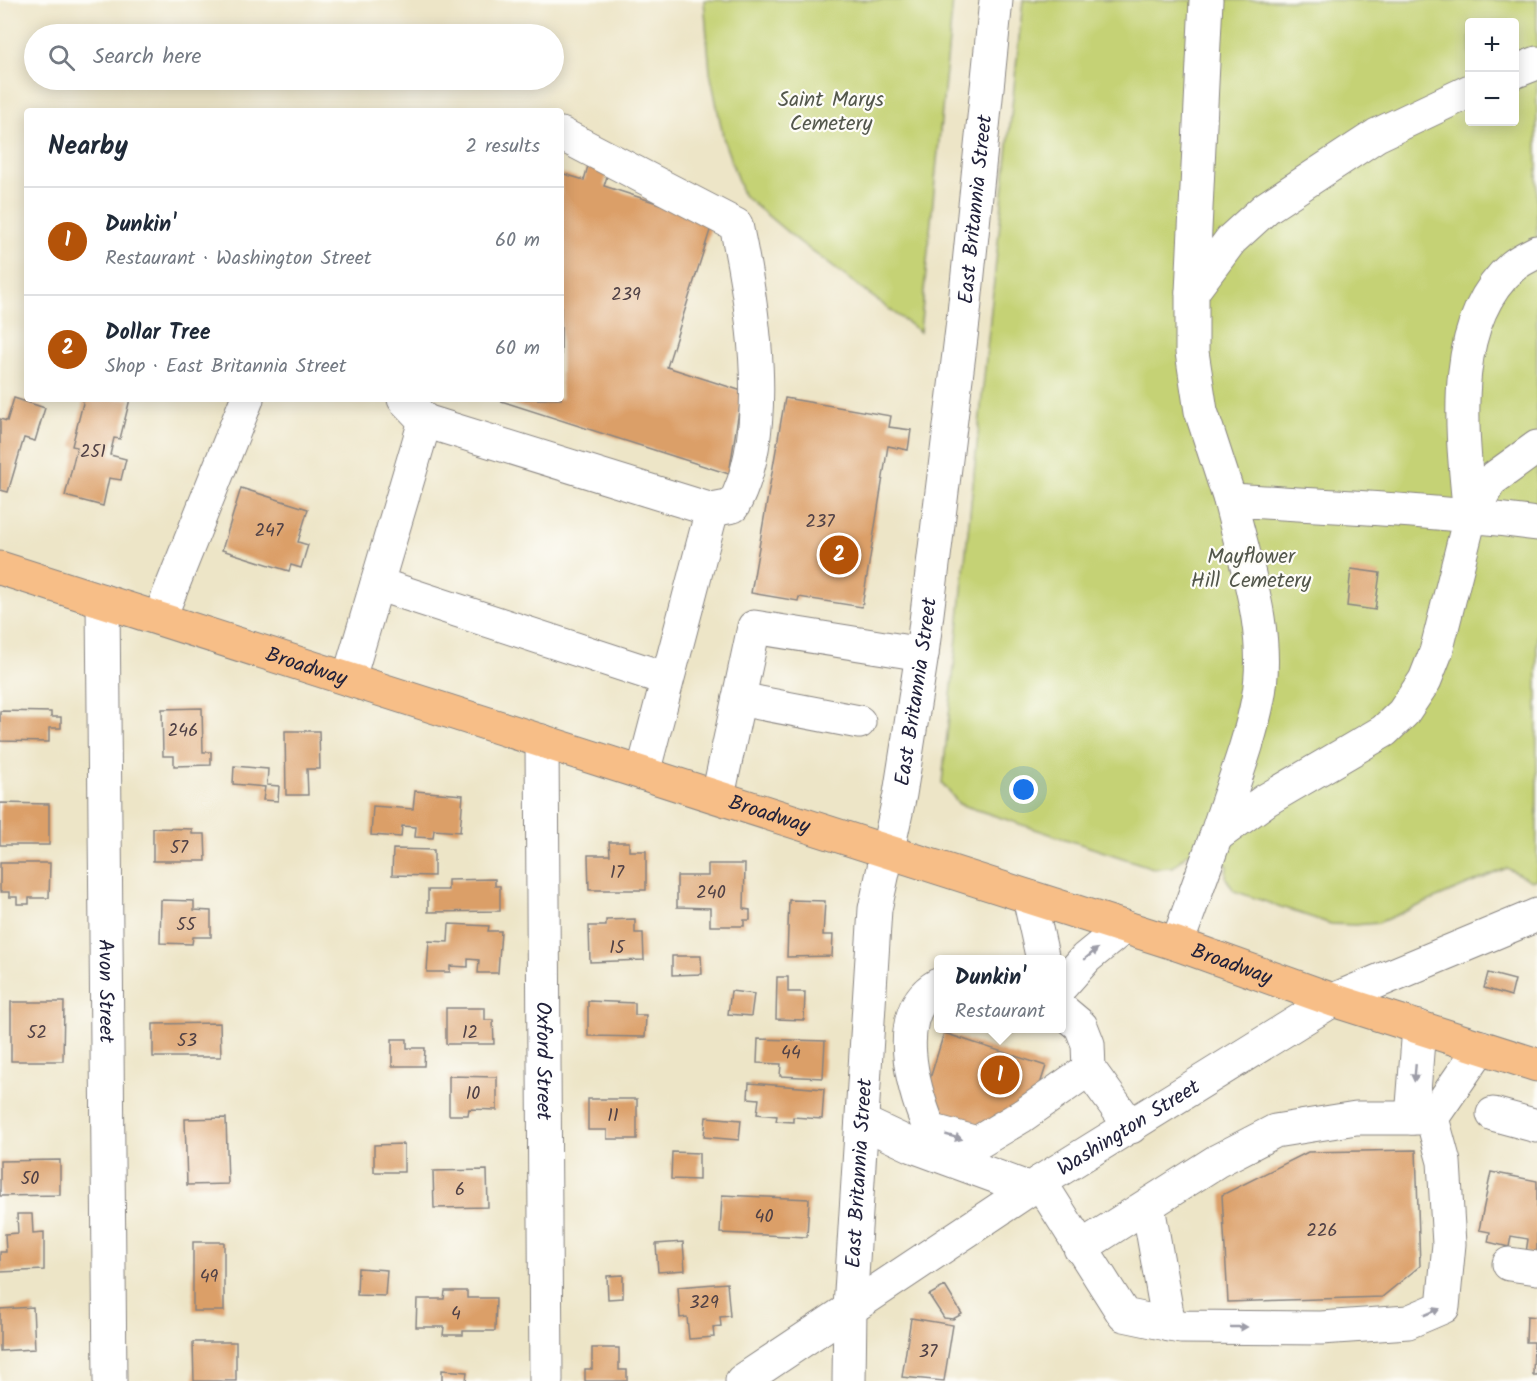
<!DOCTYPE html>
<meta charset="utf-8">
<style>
:root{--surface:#fff;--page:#f6f6f7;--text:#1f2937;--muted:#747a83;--line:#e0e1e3;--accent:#b45309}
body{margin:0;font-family:Kalam,sans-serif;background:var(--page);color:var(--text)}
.controls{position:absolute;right:18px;top:18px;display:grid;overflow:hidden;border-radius:6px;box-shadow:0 3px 15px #0003}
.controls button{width:54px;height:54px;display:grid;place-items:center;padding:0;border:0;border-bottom:2px solid var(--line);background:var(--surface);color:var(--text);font:30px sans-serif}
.you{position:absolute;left:1024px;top:790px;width:21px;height:21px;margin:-15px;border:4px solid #fff;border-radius:50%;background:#1a73e8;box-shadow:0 0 0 9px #1a73e833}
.badge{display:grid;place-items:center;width:39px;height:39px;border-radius:50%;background:var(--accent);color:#fff;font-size:20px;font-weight:700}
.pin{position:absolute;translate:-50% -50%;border:3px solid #fff;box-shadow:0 2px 6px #0006}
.popup{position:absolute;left:934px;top:955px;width:132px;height:78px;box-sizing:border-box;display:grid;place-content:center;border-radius:6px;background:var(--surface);filter:drop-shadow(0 2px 4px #0005);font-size:20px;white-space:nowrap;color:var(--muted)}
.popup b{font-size:22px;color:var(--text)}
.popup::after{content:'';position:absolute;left:50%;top:100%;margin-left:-12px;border:12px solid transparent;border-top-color:var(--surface)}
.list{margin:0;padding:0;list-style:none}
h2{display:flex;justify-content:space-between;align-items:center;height:78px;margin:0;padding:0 24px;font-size:26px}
h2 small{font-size:20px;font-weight:400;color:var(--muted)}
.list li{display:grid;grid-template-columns:39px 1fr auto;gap:18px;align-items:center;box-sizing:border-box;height:108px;padding:0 24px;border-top:2px solid var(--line)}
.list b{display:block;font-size:22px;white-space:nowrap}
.list p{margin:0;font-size:20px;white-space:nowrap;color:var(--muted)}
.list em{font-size:20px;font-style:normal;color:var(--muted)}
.icon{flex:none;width:33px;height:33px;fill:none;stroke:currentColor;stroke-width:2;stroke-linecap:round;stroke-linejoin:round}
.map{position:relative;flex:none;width:1537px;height:1381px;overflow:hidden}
.search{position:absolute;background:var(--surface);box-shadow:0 3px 15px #0003;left:24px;top:24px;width:540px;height:66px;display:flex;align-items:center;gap:15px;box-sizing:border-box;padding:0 21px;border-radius:33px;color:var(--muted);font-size:22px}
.panel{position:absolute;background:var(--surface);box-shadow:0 3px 15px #0003;left:24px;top:108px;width:540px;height:294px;border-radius:6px}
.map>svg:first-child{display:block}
.green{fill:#c5d274;stroke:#747a58;stroke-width:1.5;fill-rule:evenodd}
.building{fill:#db9f67}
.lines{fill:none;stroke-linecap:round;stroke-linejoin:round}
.minor-casing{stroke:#888481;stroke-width:35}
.major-casing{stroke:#888481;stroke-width:35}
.minor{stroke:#fff;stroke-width:33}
.major{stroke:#f7be87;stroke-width:33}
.oneway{fill:#9c9ca7}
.labels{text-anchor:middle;stroke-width:4.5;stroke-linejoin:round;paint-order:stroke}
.number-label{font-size:18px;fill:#504146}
.park-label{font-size:21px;fill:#53574c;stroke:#fdfcf7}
.street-label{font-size:21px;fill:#22223b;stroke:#fdfcf7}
</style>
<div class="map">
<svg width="1537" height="1381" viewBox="0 0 1537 1381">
<rect width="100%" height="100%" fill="#fdfcf7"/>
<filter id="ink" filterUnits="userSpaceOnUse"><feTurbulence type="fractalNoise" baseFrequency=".0167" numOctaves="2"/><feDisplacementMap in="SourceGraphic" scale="12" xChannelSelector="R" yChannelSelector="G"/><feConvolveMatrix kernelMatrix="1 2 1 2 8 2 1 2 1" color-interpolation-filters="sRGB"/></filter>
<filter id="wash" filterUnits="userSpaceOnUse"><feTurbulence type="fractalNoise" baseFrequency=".008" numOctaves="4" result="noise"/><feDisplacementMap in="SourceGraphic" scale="24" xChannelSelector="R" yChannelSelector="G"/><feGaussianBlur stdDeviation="1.35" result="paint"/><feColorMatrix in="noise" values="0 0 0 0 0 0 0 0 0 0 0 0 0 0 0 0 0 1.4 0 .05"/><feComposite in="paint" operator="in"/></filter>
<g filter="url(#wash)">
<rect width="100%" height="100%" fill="#ede5c7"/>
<!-- green -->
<path class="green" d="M704 0H953L920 332 797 240 743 195 724 141 710 72Z
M1023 0H1537V879L1531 881 1507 868 1378 923 1355 925 1331 924 1234 891 1226 878 1227 865 1188 853 1173 867 1153 868 959 804 942 783ZM1470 22H1514V122H1470Z"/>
<g id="blocks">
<!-- building -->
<path class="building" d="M588 166 608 173 604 186 713 221 667 367 742 391 729 474 495 399H561V173L584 180Z
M14 398 45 408 35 441 24 438 8 492 0 490V419L7 421Z
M785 398 891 416 889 427 911 430 908 450 888 446 862 607 799 597 798 601 751 593Z
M84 399H130L120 439 114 438 110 455 126 459 121 480 109 478 103 506 65 496 77 447 72 446Z
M241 488 308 509 298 542 308 545 301 568 291 565 289 571 222 550Z
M1351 569 1380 573 1375 610 1347 606Z
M202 708 203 752H211V765L174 766V756H163L162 709Z
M0 711 51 712V717H61V728H49V742L0 741Z
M285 731H319L320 769H307L308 795H286Z
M234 766 268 769 267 785 279 786 278 801 263 800 265 787 233 784Z
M415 791 463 795 460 832 434 830 433 838 415 837 416 827 402 826 401 837 371 835 373 806 413 809Z
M0 803 49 804V845H0Z
M153 828 192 829V834H205L206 861H153Z
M609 842H629V851H646V890H589L588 855H610Z
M393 849 434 850V876L392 875Z
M0 863H50L49 898H29V904H17V897H9V892H0Z
M708 864H745L744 909 750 910V920H744V926H710V908L677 907V876H708Z
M495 879V886H500V911L428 912V890H448V880Z
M161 900 194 901V910L211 911V937H193L192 944 160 943Z
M789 900 825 901 823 935H833L832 956 787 957Z
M635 919V933H643L644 960 590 962 589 926H606V920Z
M449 924 489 926 488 931H501L498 973H478L479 960 468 959V967L450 966V972H427L429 941 448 942Z
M672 956H701L702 974 672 975Z
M1488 973 1515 980 1511 996 1484 988Z
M777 977H788V992H805L804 1020 776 1019Z
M731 991 754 994 751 1016 728 1014Z
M588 1001 635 1003V1015H646L645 1037 588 1036Z
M11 1002H64L63 1061H11Z
M446 1008H485V1020H493L494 1044H446Z
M220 1023 221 1057H153V1024Z
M944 1033 1046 1066 1035 1100 980 1136 939 1123 925 1095Z
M392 1039H407V1048H425L424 1066H392Z
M758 1039 825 1041 823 1078 780 1076 781 1064 757 1063Z
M449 1076 497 1077V1110L469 1109 468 1115H449Z
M749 1083 824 1089 822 1119 793 1117V1122L776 1121 777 1116 757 1114 759 1099 748 1098Z
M588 1099H637V1139H607V1130H588Z
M706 1117 741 1120 739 1140 704 1137Z
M226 1118 228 1184 187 1185 185 1119Z
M404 1144V1172H374V1145Z
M1416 1150 1420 1266 1382 1297 1228 1302 1222 1195 1308 1152Z
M672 1152 699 1153V1180L671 1179Z
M60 1160V1195L0 1196V1161Z
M487 1170 488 1207 434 1208 433 1171Z
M1491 1172 1537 1181V1255L1526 1253 1528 1239 1511 1236 1509 1247 1488 1242 1490 1232 1479 1230Z
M722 1195 809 1199 807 1237 720 1233Z
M17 1214H32L33 1233 44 1232V1270L0 1272V1252H6L5 1234 18 1233Z
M193 1242H224V1311H193Z
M683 1242 685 1270 658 1272 656 1244Z
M358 1268 387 1270 385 1296 357 1295Z
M623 1275V1298L608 1299 607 1276Z
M727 1283 730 1316 720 1317 721 1326 713 1327 714 1337 689 1339 687 1317 680 1318 678 1287Z
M945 1286 962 1314 953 1319 944 1318 929 1295Z
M445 1291H467V1298H496L495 1331H463V1335H443L444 1327H416L417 1299H444Z
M33 1307 35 1349 0 1351V1309Z
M1527 1316 1537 1317V1375H1533L1534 1342H1526Z
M911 1318 953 1325 944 1381 902 1377Z
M193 1342H236V1381H194Z
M592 1348H619V1370H627V1381H585V1369H592Z
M442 1370 467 1372 466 1381H442Z"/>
</g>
</g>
<g filter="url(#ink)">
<use href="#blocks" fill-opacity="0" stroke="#888481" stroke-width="1.5"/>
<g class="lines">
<!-- minor casing -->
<g class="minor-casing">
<g id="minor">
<path d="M1206 0 1192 292 1231 240 1266 208 1377 135 1470 91"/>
<path d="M1514 72 1537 63"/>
<path d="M561 134 736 225C753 305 774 432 733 506L712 510"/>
<path d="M1192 292V352L1201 411 1230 500"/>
<path d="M404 399 425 421"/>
<path d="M1537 447 1490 481 1470 517 1436 652 1425 680 1403 713 1384 731 1266 800 1216 836C1230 791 1249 746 1258 699 1271 633 1245 563 1230 500 1332 506 1435 510 1537 524"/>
<path d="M1470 517C1463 439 1446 324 1513 266 1520 260 1529 256 1537 252"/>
<path d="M377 584 667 679"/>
<path id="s1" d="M103 601 110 1381"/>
<path d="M160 617 247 399"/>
<path d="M349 678 425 421 712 510 643 773"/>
<path d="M739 699 859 722"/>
<path id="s2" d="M542 741 546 1381"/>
<path d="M718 796 754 627 922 654"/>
<path d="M1029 897 1043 960"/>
<path d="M1177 944 1216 836"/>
<path d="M938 985C890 1012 913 1089 930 1130L977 1143 1022 1116 1089 1069"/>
<path d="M1062 985 1086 958 1124 927"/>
<path d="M1062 1010 1081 1026 1088 1044 1089 1069 1131 1127"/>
<path d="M1493 1114 1537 1126"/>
<path d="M1412 1118 1419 1027"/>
<path d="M862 1122 913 1146 1030 1189"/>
<path d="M1040 1182 1124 1315 1181 1327 1321 1328 1408 1322 1443 1307 1449 1244 1444 1162 1432 1118 1481 1047"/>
<path d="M1148 1206 1169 1325"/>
<path d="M1080 1248 1217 1161 1275 1131 1356 1118H1432"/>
<path d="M1509 1264 1537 1268"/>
<path id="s3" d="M742 1381 1040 1182 1333 1000 1537 915"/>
<path id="s4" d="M849 1381 850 1308 875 909 900 794 922 654 964 313 996 0"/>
</g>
</g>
<!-- major casing -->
<g class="major-casing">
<g id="major">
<path id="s5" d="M0 568 1177 944 1333 1000 1537 1065"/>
</g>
</g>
<!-- minor -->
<use href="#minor" class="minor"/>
<!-- major -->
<use href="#major" class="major"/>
</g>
<!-- one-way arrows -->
<defs><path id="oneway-solid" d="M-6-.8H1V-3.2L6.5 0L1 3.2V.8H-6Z" transform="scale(1.5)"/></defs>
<g class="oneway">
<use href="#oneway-solid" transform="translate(1091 954) rotate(-40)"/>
<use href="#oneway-solid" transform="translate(1415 1073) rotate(95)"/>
<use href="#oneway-solid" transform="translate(954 1137) rotate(16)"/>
<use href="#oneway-solid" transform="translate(1432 1312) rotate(-23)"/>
<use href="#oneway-solid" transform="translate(1239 1327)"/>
</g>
</g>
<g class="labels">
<!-- number labels -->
<g class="number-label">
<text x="626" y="300">239</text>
<text x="93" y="457">251</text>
<text x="820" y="527">237</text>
<text x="269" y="536">247</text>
<text x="183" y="736">246</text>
<text x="179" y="853">57</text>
<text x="617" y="878">17</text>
<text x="711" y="898">240</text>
<text x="186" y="930">55</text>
<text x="617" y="953">15</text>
<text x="37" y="1038">52</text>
<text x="470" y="1038">12</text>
<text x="187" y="1046">53</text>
<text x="791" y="1058">44</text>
<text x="473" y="1099">10</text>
<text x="613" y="1121">11</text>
<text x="30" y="1184">50</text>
<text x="460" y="1195">6</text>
<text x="764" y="1222">40</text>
<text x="1322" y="1236">226</text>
<text x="209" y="1282">49</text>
<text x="704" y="1308">329</text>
<text x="456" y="1319">4</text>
<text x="928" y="1357">37</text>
</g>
<!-- park labels -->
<g class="park-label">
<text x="831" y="106">Saint Marys<tspan x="831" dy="24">Cemetery</tspan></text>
<text x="1251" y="563">Mayflower<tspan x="1251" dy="24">Hill Cemetery</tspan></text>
</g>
<!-- street labels -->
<g class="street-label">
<text dy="7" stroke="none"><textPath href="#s4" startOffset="1180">East Britannia Street</textPath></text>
<text dy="7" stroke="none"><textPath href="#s5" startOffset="322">Broadway</textPath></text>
<text dy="7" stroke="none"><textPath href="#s4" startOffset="694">East Britannia Street</textPath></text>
<text dy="7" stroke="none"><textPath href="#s5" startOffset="808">Broadway</textPath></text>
<text dy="7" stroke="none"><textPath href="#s5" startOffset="1294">Broadway</textPath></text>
<text dy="7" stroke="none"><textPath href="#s1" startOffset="390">Avon Street</textPath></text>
<text dy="7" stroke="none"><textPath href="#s2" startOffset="320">Oxford Street</textPath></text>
<text dy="7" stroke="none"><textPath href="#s3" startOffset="462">Washington Street</textPath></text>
<text dy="7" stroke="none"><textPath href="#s4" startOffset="208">East Britannia Street</textPath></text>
</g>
</g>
</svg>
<div class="controls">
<button>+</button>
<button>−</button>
</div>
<div class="you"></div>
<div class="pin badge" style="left:1000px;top:1075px">1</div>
<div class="popup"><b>Dunkin'</b>Restaurant</div>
<div class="pin badge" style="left:839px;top:555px">2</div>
<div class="search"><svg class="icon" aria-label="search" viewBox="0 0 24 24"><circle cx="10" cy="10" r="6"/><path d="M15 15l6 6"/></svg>Search here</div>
<section class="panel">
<h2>Nearby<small>2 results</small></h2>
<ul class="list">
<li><span class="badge">1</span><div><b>Dunkin'</b><p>Restaurant · Washington Street</p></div><em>60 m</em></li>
<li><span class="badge">2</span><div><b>Dollar Tree</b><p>Shop · East Britannia Street</p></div><em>60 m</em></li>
</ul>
</section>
</div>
